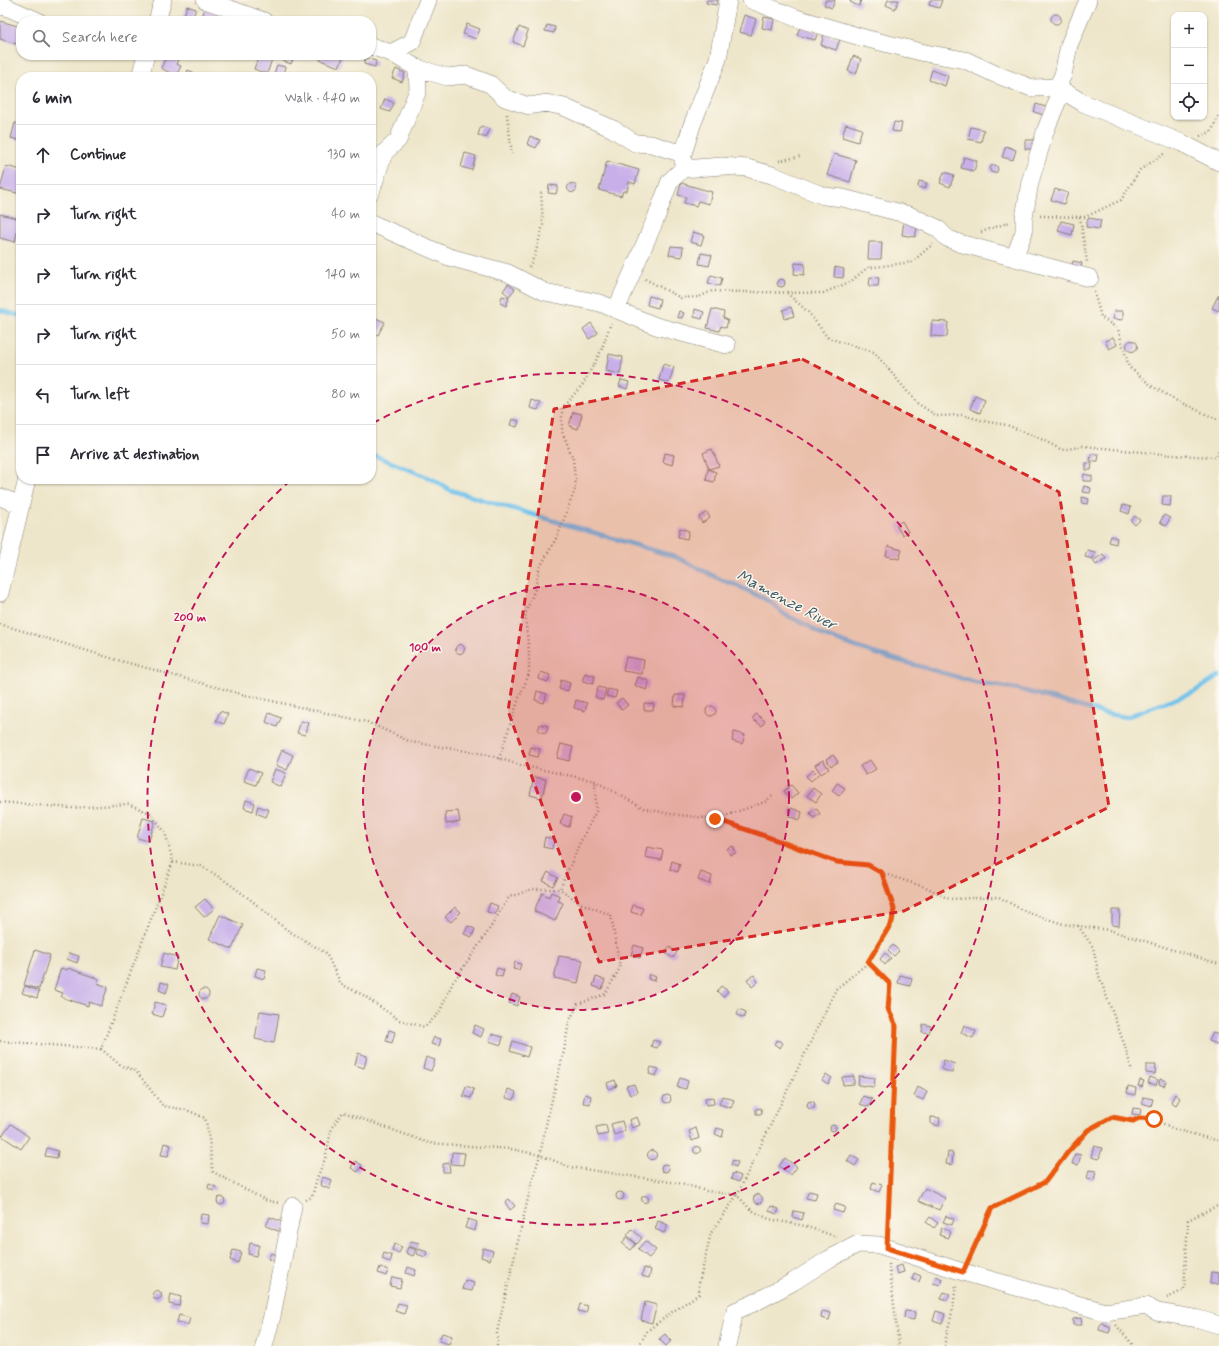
<!DOCTYPE html>
<meta charset="utf-8">
<style>
:root{--surface:#fff;--page:#f7f7f7;--text:#2b2b33;--muted:#7c7c81;--line:#e1e1e2}
body{margin:0;font-family:Mynerve,sans-serif;background:var(--page);color:var(--text)}
.controls{position:absolute;right:12px;top:12px;display:grid;overflow:hidden;border-radius:8px;box-shadow:0 1px 3px #0004}
.controls button{width:36px;height:36px;display:grid;place-items:center;padding:0;border:0;border-bottom:1px solid var(--line);background:var(--surface);color:var(--text);font:20px sans-serif}
.stop{position:absolute;width:12px;height:12px;margin:-9px;border:3px solid #ea580c;border-radius:50%;background:#fff}
.stop.end{background:#ea580c;border-color:#fff;box-shadow:0 1px 4px #0008}
.list{margin:0;padding:0;list-style:none}
h2{display:flex;justify-content:space-between;align-items:center;height:52px;margin:0;padding:0 16px;font-size:17px}
h2 small{font-size:13px;font-weight:400;color:var(--muted)}
.list li{display:grid;grid-template-columns:26px 1fr auto;gap:12px;align-items:center;box-sizing:border-box;height:60px;padding:0 16px;border-top:1px solid var(--line)}
.list b{display:block;font-size:15px;white-space:nowrap}
.list em{font-size:13px;font-style:normal;color:var(--muted)}
.icon{flex:none;width:22px;height:22px;fill:none;stroke:currentColor;stroke-width:2;stroke-linecap:round;stroke-linejoin:round}
.map{position:relative;flex:none;width:1219px;height:1346px;overflow:hidden}
.search{position:absolute;background:var(--surface);box-shadow:0 1px 3px #0004;left:16px;top:16px;width:360px;height:44px;display:flex;align-items:center;gap:10px;box-sizing:border-box;padding:0 14px;border-radius:16px;color:var(--muted);font-size:15px}
.panel{position:absolute;background:var(--surface);box-shadow:0 1px 3px #0004;left:16px;top:72px;width:360px;height:412px;border-radius:16px}
.map>svg:first-child{display:block}
.lines{fill:none;stroke-linecap:round;stroke-linejoin:round}
.stream{stroke:#71c2ec;stroke-width:4.5}
.building{fill:#c8afea}
.minor-casing{stroke:#858173;stroke-width:18}
.path{stroke:#858173;stroke-width:2.5;stroke-dasharray:1 3;stroke-linecap:butt}
.minor{stroke:#fff;stroke-width:17}
.route{stroke:#ea580c;stroke-width:5}
.marked{fill:#d62828;fill-opacity:0.2;stroke:#d62828;stroke-width:3;stroke-dasharray:8 5;stroke-linejoin:round}
.ring{fill:none;stroke:#c2185b;stroke-width:2;stroke-dasharray:7 5}
.labels{text-anchor:middle;stroke-width:3;stroke-linejoin:round;paint-order:stroke}
.water-label{font-size:16px;font-style:italic;fill:#3a5665;stroke:#fbf7ec}
.centre{fill:#c2185b;stroke:#fbf7ec;stroke-width:2}
.ring-label{font-size:12px;text-anchor:middle;font-weight:bold;fill:#c2185b;stroke:#fbf7ec;stroke-width:3;stroke-linejoin:round;paint-order:stroke}
</style>
<div class="map">
<svg width="1219" height="1346" viewBox="0 0 1219 1346">
<rect width="100%" height="100%" fill="#fbf7ec"/>
<filter id="ink" filterUnits="userSpaceOnUse"><feTurbulence type="fractalNoise" baseFrequency=".025" numOctaves="2"/><feDisplacementMap in="SourceGraphic" scale="8" xChannelSelector="R" yChannelSelector="G"/><feConvolveMatrix kernelMatrix="1 2 1 2 8 2 1 2 1" color-interpolation-filters="sRGB"/></filter>
<filter id="wash" filterUnits="userSpaceOnUse"><feTurbulence type="fractalNoise" baseFrequency=".012" numOctaves="4" result="noise"/><feDisplacementMap in="SourceGraphic" scale="16" xChannelSelector="R" yChannelSelector="G"/><feGaussianBlur stdDeviation="0.9" result="paint"/><feColorMatrix in="noise" values="0 0 0 0 0 0 0 0 0 0 0 0 0 0 0 0 0 1.4 0 .05"/><feComposite in="paint" operator="in"/></filter>
<g filter="url(#wash)">
<rect width="100%" height="100%" fill="#eee6ca"/>
<g class="lines">
<!-- stream -->
<path class="stream" d="M0 310 21 316
M371 454 432 479 450 490 676 557 722 580 734 584 771 602 784 614 809 626 822 635 873 653 975 682 1018 689 1103 713 1126 717 1194 692 1219 676"/>
</g>
<g id="blocks">
<!-- building -->
<path class="building" d="M707 0H718L716 5 706 3Z
M826 0H835L832 8 824 5Z
M851 0H861L859 6 850 2Z
M888 0H899L895 9 886 5Z
M930 0H942L939 8 929 5Z
M187 6 196 9 191 21H182Z
M205 8 218 13 215 21 201 20Z
M1051 19a5 5 0 1 1 10 0a5 5 0 1 1-10 0Z
M744 15 756 19 751 35 739 32Z
M764 17 774 19 772 30 762 28Z
M0 21 21 27 16 44 0 39Z
M467 24 480 29 476 39 463 34Z
M547 25 555 27 554 33 545 31Z
M519 27 528 31 523 46 513 42Z
M800 27 818 32 815 40 797 35Z
M824 34 840 39 836 50 821 45Z
M167 55H180L176 64 181 66 176 76 161 68Z
M259 55 273 56 267 74 254 69Z
M285 55H295L291 64 283 61Z
M321 55H339L343 57 339 67 320 60Z
M853 56 861 59 856 74 848 71Z
M365 58 376 61 375 67 364 64Z
M277 65 285 67 282 77H273Z
M396 69 405 73 402 82 392 78Z
M188 70 194 73 193 77H185Z
M932 70 948 76 945 86 929 80Z
M385 99 394 103 390 112 381 109Z
M1036 104 1046 107 1044 115 1034 112Z
M894 122 902 123 900 132 892 131Z
M15 123 21 124V141L11 138Z
M846 124 862 129 858 142 842 137Z
M481 126 489 129 486 138 478 135Z
M971 127 984 130 981 142 968 139Z
M530 136 540 140 536 148 527 144Z
M1025 140H1034V149H1025Z
M1006 146 1016 150 1013 160 1002 157Z
M465 153 476 156 472 170 461 167Z
M834 154 856 160 850 182 827 175Z
M964 157 977 161 974 171 961 168Z
M607 161 639 170 635 184 629 182 627 191H623L621 196 599 190Z
M990 169a4 4 0 1 1 8 0a4 4 0 1 1-8 0Z
M6 166 21 170V194L0 189Z
M944 172 954 175 950 187 940 183Z
M919 181 927 183 925 189 918 187Z
M681 183 712 192 709 204 698 201 696 206 684 203 686 197 678 195Z
M567.5 188a4.5 4.5 0 1 1 9 0a4.5 4.5 0 1 1-9 0Z
M549 185 558 186 556 194 548 193Z
M1055 189 1068 193 1064 204 1051 200Z
M0 214 20 219 15 242 0 238Z
M1088 218 1101 220 1099 229 1086 227Z
M904 221 918 223 915 237 902 235Z
M1061 221 1074 224 1072 235 1058 231Z
M693 232 704 235 701 245 690 242Z
M869 242H882L881 259H868Z
M671 246 683 247 682 257 669 255Z
M701 253 712 255 709 266 699 264Z
M1073 261 1082 263 1080 270 1071 268Z
M795 263 805 264 804 275 794 274Z
M835 267 844 269 843 278 834 277Z
M711 275 722 278 720 286 708 283Z
M870 277 879 278 878 286H869Z
M777 283a4 4 0 1 1 8 0a4 4 0 1 1-8 0Z
M508 284 515 289 509 296 503 291Z
M1219 294V311L1212 308Z
M502 296 509 298 506 306 500 303Z
M649 296 660 299 658 308 647 305Z
M791 307 794 316 785 319 783 310Z
M695 309 704 312 702 319 694 317Z
M712 309 724 312 723 318 728 320 726 328 721 326 719 331 707 328Z
M679 311 684 313 682 318 677 317Z
M1114 311H1123V320L1113 319Z
M371 316 385 322 378 335 371 331Z
M932 321 948 322 947 337 931 336Z
M591 323 598 333 589 339 583 329Z
M1113 337 1117 345 1109 349 1105 341Z
M1126.5 346a5.5 5.5 0 1 1 11 0a5.5 5.5 0 1 1-11 0Z
M609 354 623 357 620 374 606 371Z
M663 364 674 367 669 383 659 380Z
M621 380 629 382 627 389 619 386Z
M975 396 985 400 980 413 970 409Z
M532 400 541 403 538 410 530 408Z
M573 412 582 414 578 429 569 426Z
M512 419 519 421 517 427 510 425Z
M712 449 719 466 709 469 703 453Z
M665 453 674 455 672 465 663 462Z
M1091 454H1099L1098 461H1090Z
M1086 463H1092L1091 470H1086Z
M708 469 716 472 714 482 706 480Z
M1084 474 1092 476V481H1083Z
M1084 486 1091 488 1090 493 1082 492Z
M1163 496H1171L1170 506 1162 505Z
M1082 497 1089 499 1088 504 1081 503Z
M1123 505 1131 507 1129 514 1121 511Z
M707 512 710 518 702 523 699 517Z
M1164 515 1170 518 1166 526 1160 522Z
M1135 516 1140 520 1135 525 1131 521Z
M902 521 908 532 902 535 896 525Z
M680 528 689 531 687 539 678 537Z
M1111 536 1117 538 1116 544 1109 542Z
M888 546 902 550 899 559 886 556Z
M1087 550 1095 552 1093 559 1085 557Z
M1103 554 1106 559 1096 565 1093 561Z
M455.5 649a4.5 4.5 0 1 1 9 0a4.5 4.5 0 1 1-9 0Z
M626 657 644 660 642 674 623 671Z
M541 672 550 675 548 682 539 679Z
M585 673 595 676 593 684 582 681Z
M638 677 649 681 647 690 635 686Z
M561 680 570 683 568 691 559 689Z
M598 687 606 689 603 700 595 697Z
M608 689 617 691 615 698 606 696Z
M537 691 547 694 544 703 535 700Z
M675 695H685L684 707 674 706Z
M622 698 628 705 622 710 616 703Z
M576 700 587 703 585 711 574 708Z
M644 703 654 704 653 710H644Z
M706 711a5 5 0 1 1 10 0a5 5 0 1 1-10 0Z
M220 711 228 714 224 724 216 721Z
M269 713 281 718 277 727 266 722Z
M756 714 765 721 762 726 752 719Z
M301 721 309 723 305 735 297 733Z
M540 724 548 726 546 733 538 731Z
M734 732 745 735 742 744 732 741Z
M561 744 573 747 569 761 557 758Z
M531 747 540 749 538 757 529 755Z
M282 750 293 755 287 770 276 765Z
M833 755 838 762 831 766 826 759Z
M823 760 829 769 821 774 815 765Z
M870 760 876 769 866 775 860 766Z
M249 768 261 773 256 785 244 781Z
M275 769 286 773 281 787 270 782Z
M813 770 818 775 811 781 806 776Z
M534 777 546 779 542 798 530 795Z
M837 783 845 788 839 796 832 791Z
M791 785 798 793 791 799 784 791Z
M813 788 821 794 816 802 807 796Z
M246 800 255 803 253 811 244 808Z
M258 806 269 810 266 817 256 813Z
M791 808 802 812 800 820 789 816Z
M816 808 820 814 814 818 810 813Z
M458 811 460 822 446 824 445 812Z
M564 814 572 817 569 827 560 824Z
M143 818 155 821 149 841 137 838Z
M545 837 554 839 552 849 543 847Z
M733 846 736 853 730 855 727 849Z
M647 847 663 850 661 860 645 857Z
M672 861 680 864 678 872 670 869Z
M548 872 558 878 553 886 543 881Z
M701 872 712 876 710 884 698 880Z
M551 892 560 896 558 901 563 903 555 921 534 911 542 893 549 897Z
M205 899 214 909 204 917 195 907Z
M490 903 498 906 495 914 487 912Z
M633 905 643 908 641 915 631 912Z
M455 907 461 912 451 922 445 917Z
M1112 910H1120L1119 926 1112 925Z
M220 915 243 925 232 949 209 939Z
M468 926 475 929 472 937 464 934Z
M634 945 643 948 640 958 631 955Z
M893 945 899 951 894 956 888 950Z
M669 947 677 952 673 958 665 953Z
M35 950 50 955 39 989 24 985Z
M69 953 79 956 77 963 67 959Z
M164 953 178 957 175 970 160 967Z
M885 953 891 958 885 965 880 959Z
M559 956 583 960 578 983 554 978Z
M515 962 521 964 519 970 513 969Z
M61 968 67 970 68 968 99 979 97 983 108 987 101 1006 89 1002 88 1006 61 997 63 993 54 990Z
M257 968 266 970 264 979 255 976Z
M497 968 504 970 502 977 495 975Z
M649 974 656 977 654 981 648 979Z
M754 975 758 982 752 987 747 979Z
M900 975 912 978 910 986 898 983Z
M596 977 605 980 602 989 593 986Z
M161 982 169 984 166 993 159 990Z
M25 986 39 991 37 998 22 993Z
M721 986 728 991 723 997 717 991Z
M199 994a5 5 0 1 1 10 0a5 5 0 1 1-10 0Z
M512 994 520 997 517 1006 509 1003Z
M155 1002 166 1005 162 1017 152 1014Z
M739 1009 746 1012 744 1018 737 1015Z
M260 1011 279 1014 274 1043 255 1039Z
M923 1024 931 1026 929 1033 922 1032Z
M475 1025 484 1029 481 1037 472 1033Z
M964 1025 976 1031 973 1038 961 1033Z
M389 1030 395 1032 392 1043 386 1041Z
M1213 1033 1219 1035V1045L1209 1041Z
M492 1034 503 1037 501 1045 489 1041Z
M434 1037 441 1039 439 1046 431 1044Z
M653 1040 660 1042 657 1048 651 1046Z
M777 1040 783 1043 780 1048 774 1044Z
M513 1041 530 1047 527 1057 510 1051Z
M358 1053 367 1056 364 1068 355 1065Z
M426 1057 435 1060 431 1071 423 1068Z
M944 1060 955 1064 952 1073 941 1069Z
M1146 1065H1156L1155 1074 1146 1073Z
M651 1067 659 1069 656 1076 649 1074Z
M826 1074 832 1078 828 1084 822 1080Z
M854 1076V1084L843 1085 842 1077Z
M859 1076 875 1078 874 1087 858 1085Z
M1150 1077 1158 1080 1156 1085 1148 1083Z
M680 1078 688 1081 686 1089 677 1087Z
M1160 1079 1166 1081 1164 1086 1159 1084Z
M615 1080 617 1086 609 1089 607 1083Z
M1140 1080 1144 1081 1142 1087 1138 1086Z
M634 1084 637 1092 630 1095 626 1086Z
M466 1086 474 1089 471 1098 463 1096Z
M1128 1086 1136 1088 1135 1095 1127 1093Z
M918 1087 927 1092 923 1100 914 1096Z
M508 1089 516 1092 514 1100 506 1098Z
M585 1094 591 1096 590 1104 583 1103Z
M1175 1094 1180 1098 1176 1105 1171 1102Z
M663 1099a4 4 0 1 1 8 0a4 4 0 1 1-8 0Z
M722 1096 734 1100 731 1108 719 1104Z
M863 1096 872 1099 869 1107 860 1104Z
M713 1097 714 1104 706 1105 705 1098Z
M1143 1097 1153 1099 1151 1106 1142 1103Z
M807 1105a4 4 0 1 1 8 0a4 4 0 1 1-8 0Z
M761 1108 762 1114H756V1109Z
M1133 1108 1141 1109 1140 1115 1132 1114Z
M637 1117 640 1125 632 1128 629 1120Z
M931 1117 940 1118 939 1126 931 1124Z
M622 1121 625 1131 614 1135 611 1124Z
M11 1124 29 1137 21 1149 2 1136Z
M830 1128a3 3 0 1 1 6 0a3 3 0 1 1-6 0Z
M606 1125 608 1134 598 1136 596 1127Z
M696 1128 699 1138 692 1141 689 1131Z
M717 1128 724 1130 722 1137 715 1134Z
M164 1143 171 1145 168 1156 161 1155Z
M1094 1146 1102 1148 1099 1159 1091 1157Z
M693.5 1150a3.5 3.5 0 1 1 7 0a3.5 3.5 0 1 1-7 0Z
M47 1148 58 1151 57 1158 45 1156Z
M647.5 1155a4.5 4.5 0 1 1 9 0a4.5 4.5 0 1 1-9 0Z
M452 1152 465 1153 463 1165 451 1164Z
M948 1152 953 1153 952 1165 946 1164Z
M1075 1154 1081 1155 1078 1165 1072 1164Z
M851 1155 859 1160 855 1166 847 1161Z
M785 1158 797 1167 791 1175 779 1166Z
M733 1160 738 1162 736 1167 731 1165Z
M355 1161 362 1165 358 1172 351 1168Z
M449 1163 450 1172H443V1164Z
M661 1168a4 4 0 1 1 8 0a4 4 0 1 1-8 0Z
M1089 1170 1096 1171 1094 1180 1087 1179Z
M733 1173 741 1176 739 1182 731 1179Z
M322 1177 332 1180 329 1189 320 1185Z
M873 1182 882 1185 879 1192 871 1189Z
M209 1184 216 1187 214 1191 208 1188Z
M925 1188 945 1198 939 1210 918 1201Z
M809 1191 817 1193 815 1200 806 1198Z
M616 1196a4 4 0 1 1 8 0a4 4 0 1 1-8 0Z
M753.5 1199a4.5 4.5 0 1 1 9 0a4.5 4.5 0 1 1-9 0Z
M641.5 1199a3.5 3.5 0 1 1 7 0a3.5 3.5 0 1 1-7 0Z
M217 1201a4 4 0 1 1 8 0a4 4 0 1 1-8 0Z
M509 1199 515 1206 510 1210 505 1202Z
M836 1204 845 1207 843 1213 833 1210Z
M771 1206 779 1209 777 1214 769 1211Z
M794 1211 804 1213 802 1220 793 1217Z
M201 1214 209 1215 208 1224 200 1223Z
M946 1216 954 1219 952 1225 943 1222Z
M270 1217 287 1224 283 1233 266 1226Z
M930 1217 938 1223 934 1228 926 1222Z
M468 1219 477 1222 475 1231 465 1228Z
M658 1221 668 1225 664 1233 655 1229Z
M942 1228 950 1231 948 1238 939 1235Z
M632 1229 642 1238 637 1244 627 1235Z
M627 1237 636 1244 631 1250 622 1243Z
M411 1241 419 1243 417 1249 409 1246Z
M645 1241 656 1250 649 1258 638 1249Z
M250 1243 259 1245 256 1256 248 1254Z
M394 1244 402 1247 399 1253 392 1250Z
M408 1247 416 1250 413 1256 406 1253Z
M483 1248 493 1251 490 1260 481 1257Z
M419 1249 427 1252 425 1257 417 1254Z
M233 1250 241 1252 238 1263 230 1260Z
M271 1253 278 1256 276 1261 268 1259Z
M384 1253 392 1256 390 1262 382 1259Z
M902 1265 904 1272 897 1274 895 1267Z
M380 1267 388 1270 386 1276 378 1273Z
M408 1267 416 1270 414 1276 406 1273Z
M644 1268 651 1270 649 1278 642 1276Z
M1211 1272 1219 1273V1284H1210Z
M914 1273 921 1276 919 1282 912 1279Z
M936 1276 942 1279 940 1285 933 1283Z
M392 1277 402 1279 400 1288 390 1286Z
M465 1280 474 1283 472 1291 462 1289Z
M152.5 1295a4.5 4.5 0 1 1 9 0a4.5 4.5 0 1 1-9 0Z
M944 1292 950 1294 947 1300 941 1298Z
M171 1294 181 1297 179 1306 169 1304Z
M645 1302 657 1305 652 1323 641 1320Z
M398 1303 407 1305 404 1314 395 1311Z
M580 1304 588 1306 586 1313 578 1311Z
M822 1311 831 1313 829 1320 821 1318Z
M905 1311 915 1312 914 1320 904 1318Z
M936 1311 945 1314 942 1324 933 1321Z
M179 1315 190 1318 188 1325 177 1322Z
M1081 1318 1082 1325H1073V1319Z
M1101 1323 1111 1327 1109 1333 1099 1330Z
M442 1333 452 1336 449 1344 439 1341Z
M665 1334 671 1341 666 1346 659 1339Z"/>
</g>
</g>
<g filter="url(#ink)">
<use href="#blocks" fill-opacity="0" stroke="#858173" stroke-width="1"/>
<g class="lines">
<!-- minor casing -->
<g class="minor-casing">
<path id="minor" d="M205 0 264 21
M751 0 796 18 864 38 925 53 965 60 995 74 1032 88 1057 87 1083 103 1182 143 1219 162
M0 7 4 6 38 21
M157 21 163 0
M371 46 391 53 417 68 418 90 398 140 384 153 371 192
M391 53 412 42 428 0
M417 68 447 77 466 75 490 84 505 98 529 106 546 103 564 107 613 129 635 143 651 144 683 154V169L670 181 656 218 616 310
M140 77 146 55
M683 154 692 125 718 59 728 0
M683 169 722 166 747 168 772 175 824 196 843 198 909 215 937 228 947 238 959 243 1090 278
M371 223 449 257 508 273 545 292 600 303 656 326 727 345
M1014 258 1024 232V218L1030 182 1046 129 1058 100 1057 87 1063 75 1069 45 1088 0
M0 497 21 505
M0 593 27 479
M264 1346 272 1316 293 1206
M727 1346 735 1311 754 1303 793 1282 829 1259 858 1244 879 1245 963 1272 1105 1312 1146 1306 1157 1312 1199 1319 1219 1325"/>
</g>
<!-- path -->
<path class="path" d="M507 114 512 154
M1200 136 1211 132 1219 115
M779 161 801 156
M1040 216 1085 217 1121 200 1140 170 1165 153
M1080 217 1087 262
M981 232 1010 222
M529 267 535 255 543 225 541 191
M645 279 681 298 699 297 712 291 747 292 823 293 850 282 867 268 912 262 933 244
M1094 292 1101 317 1118 329 1129 367 1152 386 1175 400 1219 420
M787 293 809 313 828 338 874 352 917 403 937 416 962 415 988 422 1007 425 1039 438 1062 450 1083 446 1172 455 1216 457 1219 449
M0 624 114 659 245 695 367 722 411 742 485 754 520 765 595 781 643 808 670 814 715 819 765 835 837 863 868 865 882 873 928 888 949 899 999 897 1026 912 1063 924 1109 930 1219 964
M499 759 519 698 529 674V653L525 614 535 589 539 569 558 535 576 487 573 459 562 431V408L583 384 601 351 611 323
M0 802 72 808 128 804 150 813 165 832 173 862 101 1049 0 1041
M716 819 765 802 773 795
M173 862 201 866 224 880 251 900 287 930 326 953 341 984 363 995 399 1020 425 1027 439 1013 452 984 487 933 509 897 533 889H560
M1078 926 1093 947 1099 976 1125 1046 1132 1071
M869 962 890 984 888 1009 896 1026 887 1233
M101 1049 120 1065 136 1071 163 1106 187 1110 205 1118C210 1136 210 1154 213 1172L265 1200 279 1203
M306 1200 312 1197 317 1178 325 1159 332 1127 343 1112 429 1143 511 1149 540 1155 570 1167 684 1184 706 1191 737 1195 836 989 869 962 892 921 894 909 882 874
M969 1259 991 1208 1045 1182 1067 1152 1088 1130 1112 1117 1133 1121 1139 1118 1154 1119 1174 1129 1219 1141
M889 1264 899 1346
M1167 1298 1184 1290 1188 1220 1219 1205
M1116 1325 1134 1346
M497 1346V1332L532 1181 540 1155 547 1120 564 1051 569 1022 578 1004 605 994 620 968 611 915 580 903 560 889 579 845 596 811 595 781
M639 1346 647 1331 672 1312 699 1294V1284L711 1233 737 1195 751 1210 769 1219 805 1226 837 1237
M944 1346 953 1308 956 1285"/>
<!-- minor -->
<use href="#minor" class="minor"/>
</g>
</g>
<g class="lines" filter="url(#ink)">
<!-- route -->
<path class="route" d="M715 819 765 836 837 862 868 865 882 873 894 909 892 922 868 962 890 984 888 1009 896 1026 887 1248 963 1272 992 1208 1045 1182 1068 1152 1088 1130 1112 1117 1133 1121 1139 1118 1154 1119"/>
</g>
<!-- marked area -->
<path class="marked" d="M802 359 1059 492 1109 807 904 911 599 962 508 711 554 409Z"/>
<!-- distance rings -->
<circle cx="576" cy="797" r="213" fill="#c2185b" fill-opacity=".12"/>
<g class="ring">
<circle cx="576" cy="797" r="213"/>
<path d="M373 423A426 426 0 1 1 291 480"/>
</g>
<g class="labels">
<!-- water labels -->
<g class="water-label">
<text transform="translate(787 599) rotate(28)" y="6">Mamenze River</text>
</g>
</g>
<circle cx="576" cy="797" r="6" class="centre"/>
<g class="ring-label">
<text x="190" y="621">200 m</text>
<text x="425" y="651">100 m</text>
</g>
</svg>
<div class="controls">
<button>+</button>
<button>−</button>
<button><svg class="icon" aria-label="locate" viewBox="0 0 24 24"><circle cx="12" cy="12" r="6"/><path d="M12 2v4M12 18v4M2 12h4M18 12h4"/></svg></button>
</div>
<div class="stop" style="left:1154px;top:1119px"></div>
<div class="stop end" style="left:715px;top:819px"></div>
<div class="search"><svg class="icon" aria-label="search" viewBox="0 0 24 24"><circle cx="10" cy="10" r="6"/><path d="M15 15l6 6"/></svg>Search here</div>
<section class="panel">
<h2>6 min<small>Walk · 440 m</small></h2>
<ul class="list">
<li><svg class="icon" aria-label="ahead" viewBox="0 0 24 24"><path d="M12 20V5M6 11l6-6 6 6"/></svg><div><b>Continue</b></div><em>130 m</em></li>
<li><svg class="icon" aria-label="right" viewBox="0 0 24 24"><path d="M7 20v-9h11M14 6l5 5-5 5"/></svg><div><b>Turn right</b></div><em>40 m</em></li>
<li><svg class="icon" aria-label="right" viewBox="0 0 24 24"><path d="M7 20v-9h11M14 6l5 5-5 5"/></svg><div><b>Turn right</b></div><em>140 m</em></li>
<li><svg class="icon" aria-label="right" viewBox="0 0 24 24"><path d="M7 20v-9h11M14 6l5 5-5 5"/></svg><div><b>Turn right</b></div><em>50 m</em></li>
<li><svg class="icon" aria-label="left" viewBox="0 0 24 24"><path d="M17 20v-9H6M10 6l-5 5 5 5"/></svg><div><b>Turn left</b></div><em>80 m</em></li>
<li><svg class="icon" aria-label="arrive" viewBox="0 0 24 24"><path d="M6 21V4h12l-3 4 3 4H6"/></svg><div><b>Arrive at destination</b></div></li>
</ul>
</section>
</div>
